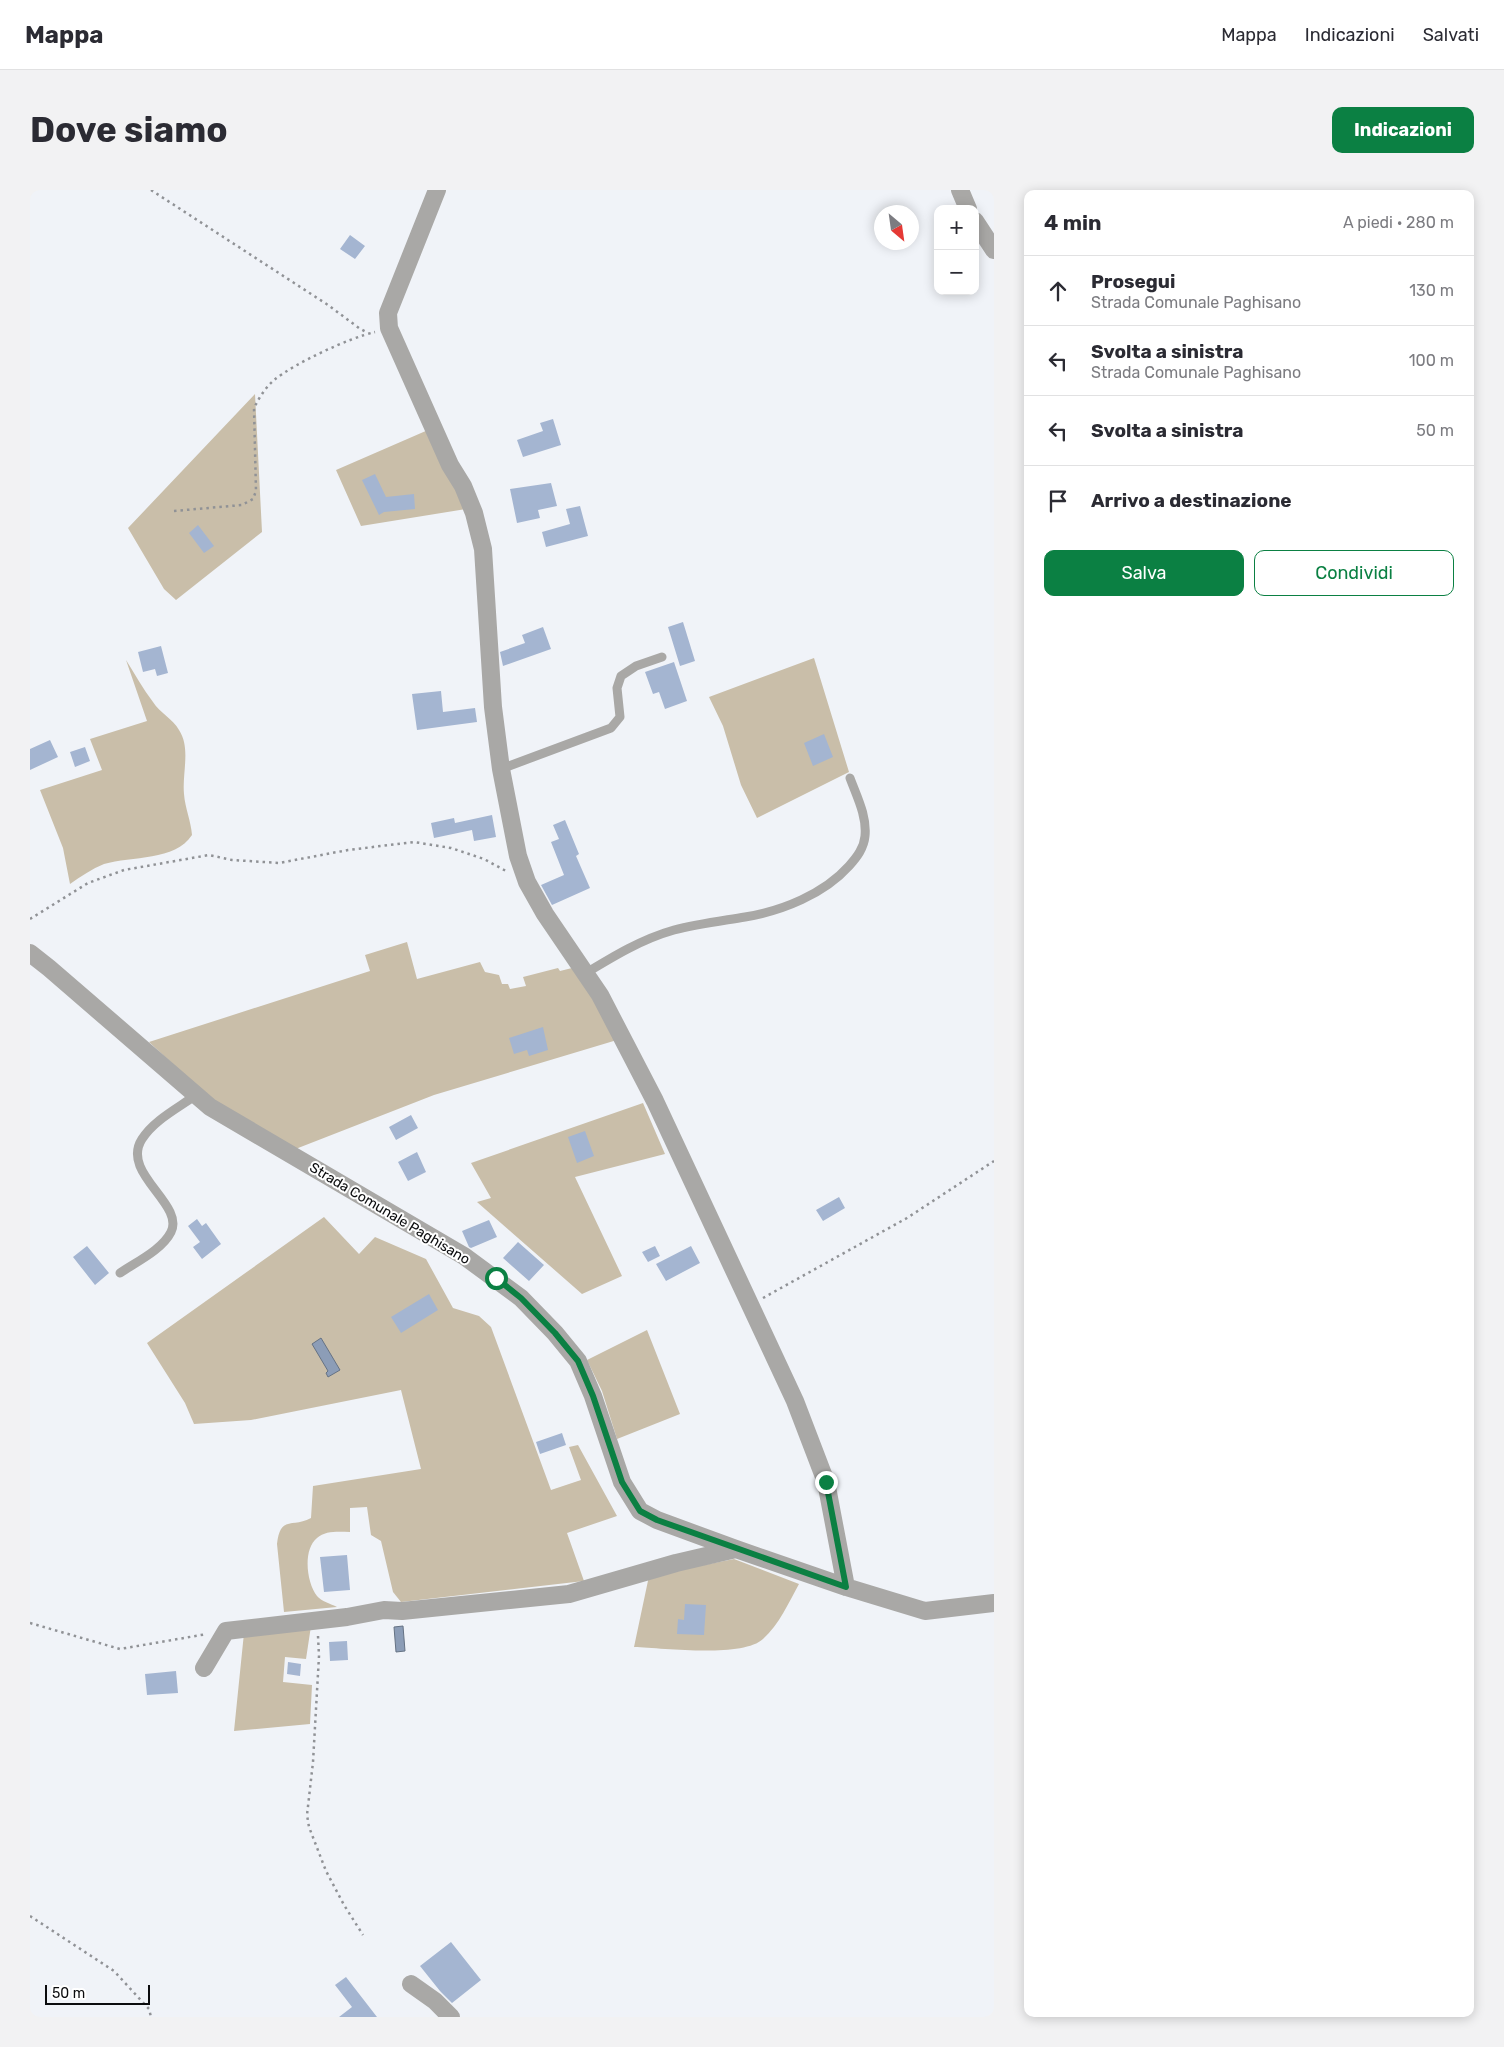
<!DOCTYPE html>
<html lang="it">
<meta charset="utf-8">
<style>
:root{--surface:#fff;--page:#f2f2f3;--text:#2b2b33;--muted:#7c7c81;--line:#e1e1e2;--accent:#0b8043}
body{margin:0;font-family:Rubik,sans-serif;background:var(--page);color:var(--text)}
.controls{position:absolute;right:15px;top:15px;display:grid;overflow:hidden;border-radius:10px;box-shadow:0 2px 12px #0003}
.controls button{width:45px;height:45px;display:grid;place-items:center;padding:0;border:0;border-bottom:1px solid var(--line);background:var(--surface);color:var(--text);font:25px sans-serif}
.compass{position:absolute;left:844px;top:15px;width:45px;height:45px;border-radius:50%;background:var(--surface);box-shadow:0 2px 12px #0003;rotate:151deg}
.scale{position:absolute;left:15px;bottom:12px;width:105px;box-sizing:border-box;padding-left:5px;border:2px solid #0b0c0e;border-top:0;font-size:14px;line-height:18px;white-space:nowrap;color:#0b0c0e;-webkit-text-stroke:4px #fff;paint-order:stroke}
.stop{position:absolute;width:15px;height:15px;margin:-11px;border:4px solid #0b8043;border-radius:50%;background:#fff}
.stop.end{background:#0b8043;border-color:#fff;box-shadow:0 1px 5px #0008}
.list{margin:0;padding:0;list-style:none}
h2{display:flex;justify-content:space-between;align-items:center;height:65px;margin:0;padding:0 20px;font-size:21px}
h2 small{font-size:16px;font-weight:400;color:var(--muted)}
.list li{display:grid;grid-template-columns:32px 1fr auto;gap:15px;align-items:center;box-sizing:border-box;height:70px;padding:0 20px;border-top:1px solid var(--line)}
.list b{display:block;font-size:19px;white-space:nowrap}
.list p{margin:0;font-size:16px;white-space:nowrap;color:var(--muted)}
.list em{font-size:16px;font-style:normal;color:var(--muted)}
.actions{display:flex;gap:10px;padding:15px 20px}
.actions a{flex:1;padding:11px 0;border:1px solid var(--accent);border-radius:10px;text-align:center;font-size:18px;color:var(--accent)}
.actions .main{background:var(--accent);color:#fff}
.icon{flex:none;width:28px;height:28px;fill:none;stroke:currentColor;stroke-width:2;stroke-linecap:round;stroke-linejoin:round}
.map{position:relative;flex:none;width:964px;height:1827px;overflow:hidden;border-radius:10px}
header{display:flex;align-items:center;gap:30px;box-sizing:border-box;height:70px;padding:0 25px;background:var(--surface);border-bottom:1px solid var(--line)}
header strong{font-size:24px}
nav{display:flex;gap:28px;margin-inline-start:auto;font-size:18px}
.intro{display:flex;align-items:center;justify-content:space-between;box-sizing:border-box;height:120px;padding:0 30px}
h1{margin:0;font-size:35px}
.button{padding:12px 22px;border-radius:10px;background:var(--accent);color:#fff;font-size:18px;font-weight:700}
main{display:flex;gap:30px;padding:0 30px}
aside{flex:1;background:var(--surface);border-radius:10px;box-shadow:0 2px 12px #0003}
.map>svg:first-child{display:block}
.green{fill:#c9bea9}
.water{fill:#8c9db7;stroke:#657284}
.building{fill:#a4b5d1}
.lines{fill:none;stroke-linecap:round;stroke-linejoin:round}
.path{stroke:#909296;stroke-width:2.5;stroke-dasharray:2.5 4;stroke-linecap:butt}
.lane{stroke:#a9a8a6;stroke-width:9}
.street{stroke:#a9a8a6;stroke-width:18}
.route{stroke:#0b8043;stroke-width:6}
.labels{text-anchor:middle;stroke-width:4;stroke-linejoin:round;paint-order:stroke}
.street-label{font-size:14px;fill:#0b0c0e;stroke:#fff}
</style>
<header>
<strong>Mappa</strong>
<nav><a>Mappa</a><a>Indicazioni</a><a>Salvati</a></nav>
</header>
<div class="intro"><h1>Dove siamo</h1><a class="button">Indicazioni</a></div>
<main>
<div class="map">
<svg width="964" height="1827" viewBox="0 0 964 1827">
<rect width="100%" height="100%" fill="#f0f3f8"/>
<!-- green -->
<path class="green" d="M225 204 232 342 146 410 134 399 98 338Z
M398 240 436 319 331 336 306 280Z
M784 468 819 582 727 628 711 595 693 536 679 507Z
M96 470C105 484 113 499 123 512 130 523 143 529 149 540 161 558 152 583 154 604 155 618 161 631 162 645 145 671 102 666 74 674 62 679 51 686 40 694L33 658 10 600 72 580 60 549 117 531Z
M377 752 387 789 450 772 455 782 469 785 472 794H478L480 799 496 796 493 787 528 778 530 781 542 778 565 812 587 850 404 905 263 960 184 912 119 852 340 781 335 765Z
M613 913 635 964 545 987 592 1086 552 1104 447 1012 461 1008 441 973Z
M294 1027 329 1064 345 1047 396 1069 423 1118 449 1126 461 1137 521 1300 551 1290 539 1257 548 1255 587 1326 537 1343 554 1391 371 1412 363 1402 351 1351 341 1345 337 1317 320 1318V1342C310 1342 296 1340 287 1348 273 1359 276 1392 287 1406 291 1411 301 1414 307 1417L254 1422 247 1354C250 1325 263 1338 281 1328L283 1296 391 1279 371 1200 221 1230 164 1234 155 1213 117 1153Z
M617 1140 650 1224 587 1249 572 1201 557 1170Z
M704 1369 769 1394C759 1412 749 1435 733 1449 713 1468 633 1458 604 1457L619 1386Z
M281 1436 276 1469 255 1467 253 1492 282 1495 280 1534 204 1541 214 1443Z"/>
<!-- water -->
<path class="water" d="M291 1148 310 1180 298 1187 296 1183 298 1181 282 1154Z
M373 1436 375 1461 366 1462 364 1437Z"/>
<!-- building -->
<path class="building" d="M320 45 335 56 325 69 310 59Z
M523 229 531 255 493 267 487 250 513 241 510 233Z
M345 284 356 307 384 304 385 319 354 322 349 325 332 290Z
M521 293 527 316 508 320 510 328 487 333 480 299Z
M550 316 558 346 516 357 512 342 540 334 536 319Z
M168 335 184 356 174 363 159 343Z
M653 432 665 471 650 476 638 437Z
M513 437 521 459 473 476 470 462 495 453 492 445Z
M131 456 138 483 127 486 125 479 113 482 108 462Z
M644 472 657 511 635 519 629 502 623 504 615 482Z
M411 501 413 522 445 518 447 532 387 540 382 504Z
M794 544 803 567 783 576 774 553Z
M20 550 28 567 0 580V559Z
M55 557 60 571 45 577 40 562Z
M462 625 466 647 444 651 442 640 404 648 401 633 424 628 425 633Z
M535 630 549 664 546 666 560 698 522 715 511 695 534 685 521 652 529 649 523 635Z
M513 837 518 860 499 866 497 860 484 864 479 848Z
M381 925 388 938 366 950 359 937Z
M555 941 564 966 547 973 538 947Z
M387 962 396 982 378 991 368 972Z
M809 1007 815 1018 793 1031 786 1020Z
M167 1029 172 1036 176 1033 191 1054 172 1069 163 1057 170 1052 158 1036Z
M459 1030 467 1047 441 1058 439 1057 432 1041Z
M488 1052 514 1075 499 1091 473 1068Z
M57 1056 79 1083 65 1095 43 1067Z
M625 1056 630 1066 618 1072 612 1062Z
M661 1056 670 1073 636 1091 626 1074Z
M399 1104 408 1120 371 1143 361 1127Z
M532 1243 536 1255 510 1264 506 1252Z
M317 1365 320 1400 294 1402 290 1367Z
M655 1414 676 1415 674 1445 647 1444 648 1429 654 1430Z
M317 1451 318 1470 300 1471 299 1452Z
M258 1472 271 1474 270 1486 257 1484Z
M146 1481 148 1503 117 1505 115 1484Z
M421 1752 451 1790 422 1813 410 1801 390 1776Z
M316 1787 347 1827H309L322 1817 305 1795Z"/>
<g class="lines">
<!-- path -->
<path class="path" d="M121 0 298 115 329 138 338 143
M144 321 212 315 223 309 226 301 224 218C229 208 235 198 244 190 265 173 319 148 345 142
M0 729 58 693 94 680 179 665 202 670 249 673 318 660 384 652 421 658 454 669 476 681
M733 1108 877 1028 964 971
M0 1433 90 1459 177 1444
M288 1446 289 1466 283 1572 277 1625 279 1637 296 1681 314 1715 333 1745
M0 1726 84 1781 119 1819 121 1827"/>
<!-- lane -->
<path class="lane" d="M471 579 581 538 590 527 587 498 591 486 606 476 632 467
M556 783C584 766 612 749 644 740 667 734 691 731 715 727 752 721 794 704 819 676 827 667 834 658 835 646 837 626 827 607 820 588
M90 1083C106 1072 132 1060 141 1042 155 1014 90 983 112 949 124 930 148 918 166 905"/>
<!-- street -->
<path class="street" d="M407 0 358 123 359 138 420 275 433 296 444 323 453 359 463 517 471 579 488 666 497 692 515 724 570 805 625 911 765 1211 796 1292 816 1397
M930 0 938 19
M945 31 964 60
M0 763 19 778 180 917 434 1066 491 1108 525 1143 548 1171 563 1206 592 1292 610 1321 627 1330 706 1359 816 1397 895 1421 964 1413
M174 1478 196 1441 317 1427 354 1420 372 1421 539 1404 646 1373 706 1359
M381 1794 405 1811 421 1827"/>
</g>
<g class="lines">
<!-- route -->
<path class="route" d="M466 1088 491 1108 525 1143 548 1171 563 1206 592 1292 610 1321 627 1330 816 1397 796 1292"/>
</g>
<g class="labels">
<!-- street labels -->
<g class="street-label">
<text transform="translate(360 1023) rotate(31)" y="5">Strada Comunale Paghisano</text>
</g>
</g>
</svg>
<div class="controls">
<button>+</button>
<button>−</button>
</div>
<svg class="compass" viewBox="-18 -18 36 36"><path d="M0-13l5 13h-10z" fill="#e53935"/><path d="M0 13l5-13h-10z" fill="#7c7c81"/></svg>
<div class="scale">50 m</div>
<div class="stop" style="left:466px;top:1088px"></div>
<div class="stop end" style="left:796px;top:1292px"></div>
</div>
<aside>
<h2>4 min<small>A piedi · 280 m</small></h2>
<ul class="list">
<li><svg class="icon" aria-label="ahead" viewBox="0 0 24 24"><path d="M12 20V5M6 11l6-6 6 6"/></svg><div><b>Prosegui</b><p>Strada Comunale Paghisano</p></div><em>130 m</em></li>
<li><svg class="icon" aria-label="left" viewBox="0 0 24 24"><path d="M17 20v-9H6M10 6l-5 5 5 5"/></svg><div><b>Svolta a sinistra</b><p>Strada Comunale Paghisano</p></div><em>100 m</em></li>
<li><svg class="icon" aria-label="left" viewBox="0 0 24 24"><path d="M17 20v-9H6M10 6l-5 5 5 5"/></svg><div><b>Svolta a sinistra</b></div><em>50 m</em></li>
<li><svg class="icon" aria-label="arrive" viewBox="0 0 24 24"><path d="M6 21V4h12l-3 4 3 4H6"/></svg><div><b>Arrivo a destinazione</b></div></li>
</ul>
<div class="actions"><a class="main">Salva</a><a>Condividi</a></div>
</aside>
</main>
